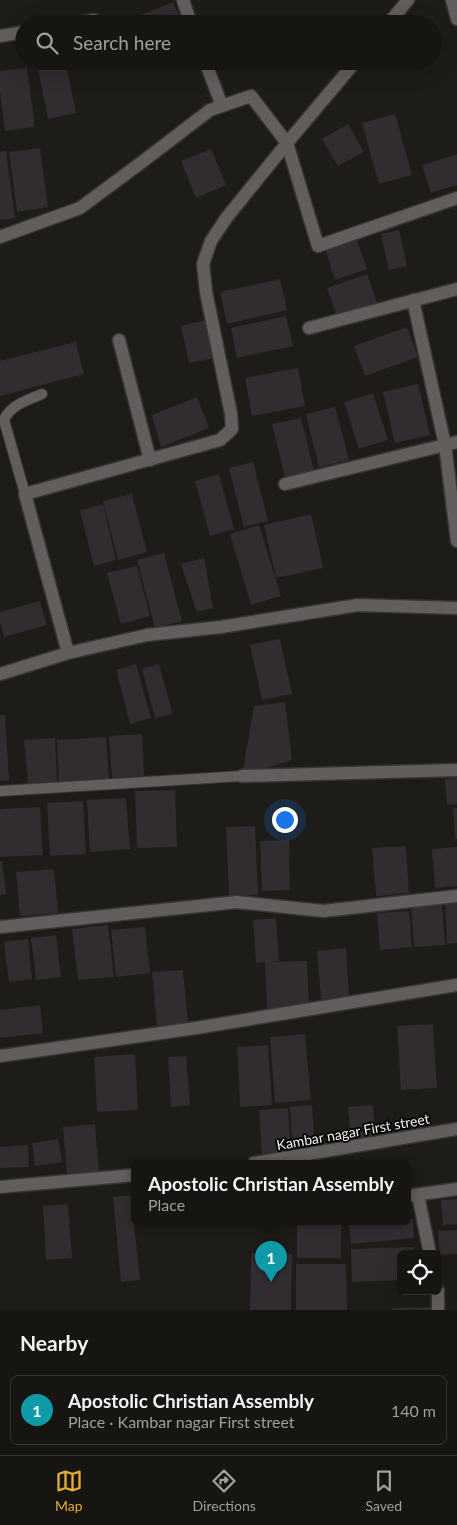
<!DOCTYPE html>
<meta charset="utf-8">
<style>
:root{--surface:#161512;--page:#232220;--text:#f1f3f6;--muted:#9e9f9f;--line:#353432;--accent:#e4ad35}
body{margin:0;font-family:Lato,sans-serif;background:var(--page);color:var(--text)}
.controls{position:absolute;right:15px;bottom:15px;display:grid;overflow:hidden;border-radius:8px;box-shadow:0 5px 20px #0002}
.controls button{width:45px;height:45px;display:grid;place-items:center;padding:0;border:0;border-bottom:1px solid var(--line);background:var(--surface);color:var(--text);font:25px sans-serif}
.you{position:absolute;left:284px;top:819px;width:18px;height:18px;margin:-12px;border:4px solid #fff;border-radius:50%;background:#1a73e8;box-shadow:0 0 0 8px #1a73e833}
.badge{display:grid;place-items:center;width:32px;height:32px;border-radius:50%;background:var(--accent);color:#fff;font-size:16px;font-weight:700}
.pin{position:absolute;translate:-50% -41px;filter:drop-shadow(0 1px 2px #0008)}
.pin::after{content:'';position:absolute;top:26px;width:18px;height:15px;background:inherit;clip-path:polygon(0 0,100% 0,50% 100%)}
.popup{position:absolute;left:131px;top:1160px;width:280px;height:65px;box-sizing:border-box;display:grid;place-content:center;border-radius:8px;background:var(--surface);filter:drop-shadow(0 1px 4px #0005);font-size:16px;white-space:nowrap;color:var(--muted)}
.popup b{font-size:19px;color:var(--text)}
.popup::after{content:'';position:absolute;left:50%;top:100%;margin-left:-10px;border:10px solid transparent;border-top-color:var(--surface)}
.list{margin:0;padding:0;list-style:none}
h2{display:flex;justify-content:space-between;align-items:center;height:65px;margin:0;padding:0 20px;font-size:21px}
h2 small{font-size:16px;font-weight:400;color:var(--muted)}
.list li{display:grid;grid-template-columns:32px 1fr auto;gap:15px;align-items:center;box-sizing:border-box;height:70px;margin:0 10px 10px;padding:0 10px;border:1px solid var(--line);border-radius:8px}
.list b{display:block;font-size:19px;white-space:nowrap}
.list p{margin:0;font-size:16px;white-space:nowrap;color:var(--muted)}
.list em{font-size:16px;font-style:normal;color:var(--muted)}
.icon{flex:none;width:28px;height:28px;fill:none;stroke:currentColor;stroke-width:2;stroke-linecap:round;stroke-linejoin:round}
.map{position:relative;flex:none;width:457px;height:1310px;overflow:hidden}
.search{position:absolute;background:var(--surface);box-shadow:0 5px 20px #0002;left:15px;right:15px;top:15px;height:55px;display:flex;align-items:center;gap:12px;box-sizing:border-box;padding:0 18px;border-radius:28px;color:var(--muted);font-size:19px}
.sheet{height:145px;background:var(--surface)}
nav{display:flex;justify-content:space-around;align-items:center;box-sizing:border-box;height:70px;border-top:1px solid var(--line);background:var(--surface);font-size:14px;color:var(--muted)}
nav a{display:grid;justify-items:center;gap:2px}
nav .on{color:var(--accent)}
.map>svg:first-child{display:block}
.building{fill:#312c2f}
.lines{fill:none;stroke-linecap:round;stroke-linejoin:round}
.lane-casing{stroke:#373632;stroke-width:12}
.street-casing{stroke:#373632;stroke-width:15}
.lane{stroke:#615e5d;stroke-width:10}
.street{stroke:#615e5d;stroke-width:12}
.labels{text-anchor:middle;stroke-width:4;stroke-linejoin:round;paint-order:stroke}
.street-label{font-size:14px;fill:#f5f4f1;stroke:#070705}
</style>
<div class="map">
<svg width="457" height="1310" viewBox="0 0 457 1310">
<rect width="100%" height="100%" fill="#1d1c18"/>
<!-- building -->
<path class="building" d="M173 2 182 24H118Z
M53 61H65L76 113 48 119 37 64Z
M127 61H146L129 68Z
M27 68 35 127 5 131 0 92V71Z
M395 114 412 175 379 184 362 123Z
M348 124 364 152 338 166 322 139Z
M40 148 48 207 17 212 9 152Z
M211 149 226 185 196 198 181 161Z
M6 151 15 218 0 220V152Z
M457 154V185L431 193 422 165Z
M399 230 407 266 389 270 381 234Z
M356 237 367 269 335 280 325 248Z
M367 274 377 302 337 316 327 288Z
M280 279 287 310 227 324 220 292Z
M286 316 293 346 237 358 231 328Z
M206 320 215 358 189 363 181 326Z
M407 327 418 357 365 376 354 346Z
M76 342 84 374 0 396V361Z
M298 368 305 406 252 416 245 378Z
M418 384 430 435 395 443 383 392Z
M373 393 388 440 359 449 344 402Z
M197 397 209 428 161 447 152 415Z
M335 407 349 460 319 467 306 414Z
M301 418 314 470 285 477 272 424Z
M253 462 268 521 244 527 229 468Z
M219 474 234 529 210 536 195 481Z
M132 494 147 552 118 560 103 501Z
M103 504 116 560 94 566 80 510Z
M311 514 323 568 276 578 264 525Z
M259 525 281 596 251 605 230 534Z
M164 553 182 621 155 628 137 560Z
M204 558 213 608 197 612 181 564Z
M137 566 150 616 121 624 107 573Z
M40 601 47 625 4 637 0 622V612Z
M280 639 292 694 262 700 250 645Z
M136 664 151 718 130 724 116 670Z
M159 664 173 714 155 718 142 669Z
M285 702 292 760 242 776 254 706Z
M0 715H5L9 780 0 781Z
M142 734 144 776 112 778 109 736Z
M106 737 109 782 59 785 57 740Z
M55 738 57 782 28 784 24 740Z
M457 778V804L447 805 445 779Z
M175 790 177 847 137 848 135 791Z
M126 798 130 849 90 852 87 800Z
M83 801 86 854 50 856 47 803Z
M40 807 43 855 0 857V809Z
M453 808H457V839H455Z
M255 826 258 895H229L226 827Z
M289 840 290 890 262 891 260 841Z
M406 846 409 893 376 896 372 848Z
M457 847V886L435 888 432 849Z
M0 861H2L6 894 0 895Z
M54 869 58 913 20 916 16 872Z
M457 902V943L447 944 445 903Z
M442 903 445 945 414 947 411 905Z
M409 911 412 947 380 950 377 913Z
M276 918 279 961 271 962 307 961 309 1006 267 1008 265 962 256 963 253 920Z
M108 925 114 977 78 980 72 929Z
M145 927 150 973 116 977 111 930Z
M56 935 61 977 36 980 31 938Z
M28 939 32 979 9 982 4 942Z
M346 948 349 997 321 999 317 951Z
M183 970 188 1024 157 1027 152 972Z
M40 1005 43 1033 0 1038V1010Z
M433 1024 437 1088 401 1090 397 1026Z
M305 1034 311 1100 275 1103 270 1037Z
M268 1045 272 1105 240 1107 237 1047Z
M135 1054 138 1110 97 1112 94 1057Z
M186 1056 190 1105 171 1107 168 1057Z
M312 1105 315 1150 293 1152 290 1107Z
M373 1105 376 1143 351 1145 348 1107Z
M288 1108 291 1154 262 1156 259 1110Z
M95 1124 99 1173 67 1176 63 1127Z
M58 1139 62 1162 35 1166 32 1143Z
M28 1145 29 1167 0 1168V1147Z
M131 1195 140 1280 121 1282 113 1197Z
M457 1199V1224L443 1225 441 1200Z
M68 1204 72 1258 46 1260 43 1206Z
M407 1219H413L414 1238 351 1244 349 1224 407 1221Z
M297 1221H341V1258H297Z
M457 1230V1254L440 1255 438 1231Z
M413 1247 414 1254H401V1280L352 1282 351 1249Z
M251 1253 292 1254 291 1310H250Z
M296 1264H346L347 1310H296Z
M432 1307V1310H392V1308Z"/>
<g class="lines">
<!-- lane casing -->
<g class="lane-casing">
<path id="lane" d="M25 494 4 420C10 405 28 400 42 394
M0 791 242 776"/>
</g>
<!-- street casing -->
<g class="street-casing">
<path id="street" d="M183 0 191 24
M452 0 457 19
M72 24 94 20
M388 24 408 0
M0 36 24 32
M205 61 222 106
M0 237 80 208 142 162 210 110 251 96 287 143 318 246 457 198
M413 300 445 445 457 541
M309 328 457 289
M119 340 150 460
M285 484 457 442
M68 653 25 494 220 440 232 429 231 414 206 292 203 264 211 241 227 217 287 143 356 61
M0 674 68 653 147 635 221 627 358 605 457 608
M242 776 457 770
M0 927 237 902 323 911 457 896
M0 1056 196 1028 457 985
M254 1163 457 1129
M0 1187 135 1175
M418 1195 430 1254
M407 1196 457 1189
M438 1291V1310"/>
</g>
<!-- lane -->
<use href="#lane" class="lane"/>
<!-- street -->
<use href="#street" class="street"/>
</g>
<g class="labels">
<!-- street labels -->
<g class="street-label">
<text transform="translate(353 1132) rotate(-10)" y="5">Kambar nagar First street</text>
</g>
</g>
</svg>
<div class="controls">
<button><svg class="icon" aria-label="locate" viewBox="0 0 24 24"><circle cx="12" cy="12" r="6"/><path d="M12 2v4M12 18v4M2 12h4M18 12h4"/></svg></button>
</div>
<div class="you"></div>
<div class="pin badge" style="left:271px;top:1282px;background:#0f9aa8">1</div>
<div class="popup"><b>Apostolic Christian Assembly</b>Place</div>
<div class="search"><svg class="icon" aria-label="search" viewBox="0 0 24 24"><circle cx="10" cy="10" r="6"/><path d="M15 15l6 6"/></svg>Search here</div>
</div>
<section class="sheet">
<h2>Nearby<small></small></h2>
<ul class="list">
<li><span class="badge" style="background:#0f9aa8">1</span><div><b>Apostolic Christian Assembly</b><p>Place · Kambar nagar First street</p></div><em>140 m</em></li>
</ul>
</section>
<nav>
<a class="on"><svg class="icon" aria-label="map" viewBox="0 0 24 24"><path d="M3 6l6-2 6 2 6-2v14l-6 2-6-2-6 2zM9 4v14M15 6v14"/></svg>Map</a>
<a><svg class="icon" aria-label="directions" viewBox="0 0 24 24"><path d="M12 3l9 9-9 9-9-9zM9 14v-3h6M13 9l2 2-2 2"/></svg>Directions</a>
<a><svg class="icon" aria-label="saved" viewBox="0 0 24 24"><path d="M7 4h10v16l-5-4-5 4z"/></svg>Saved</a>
</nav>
